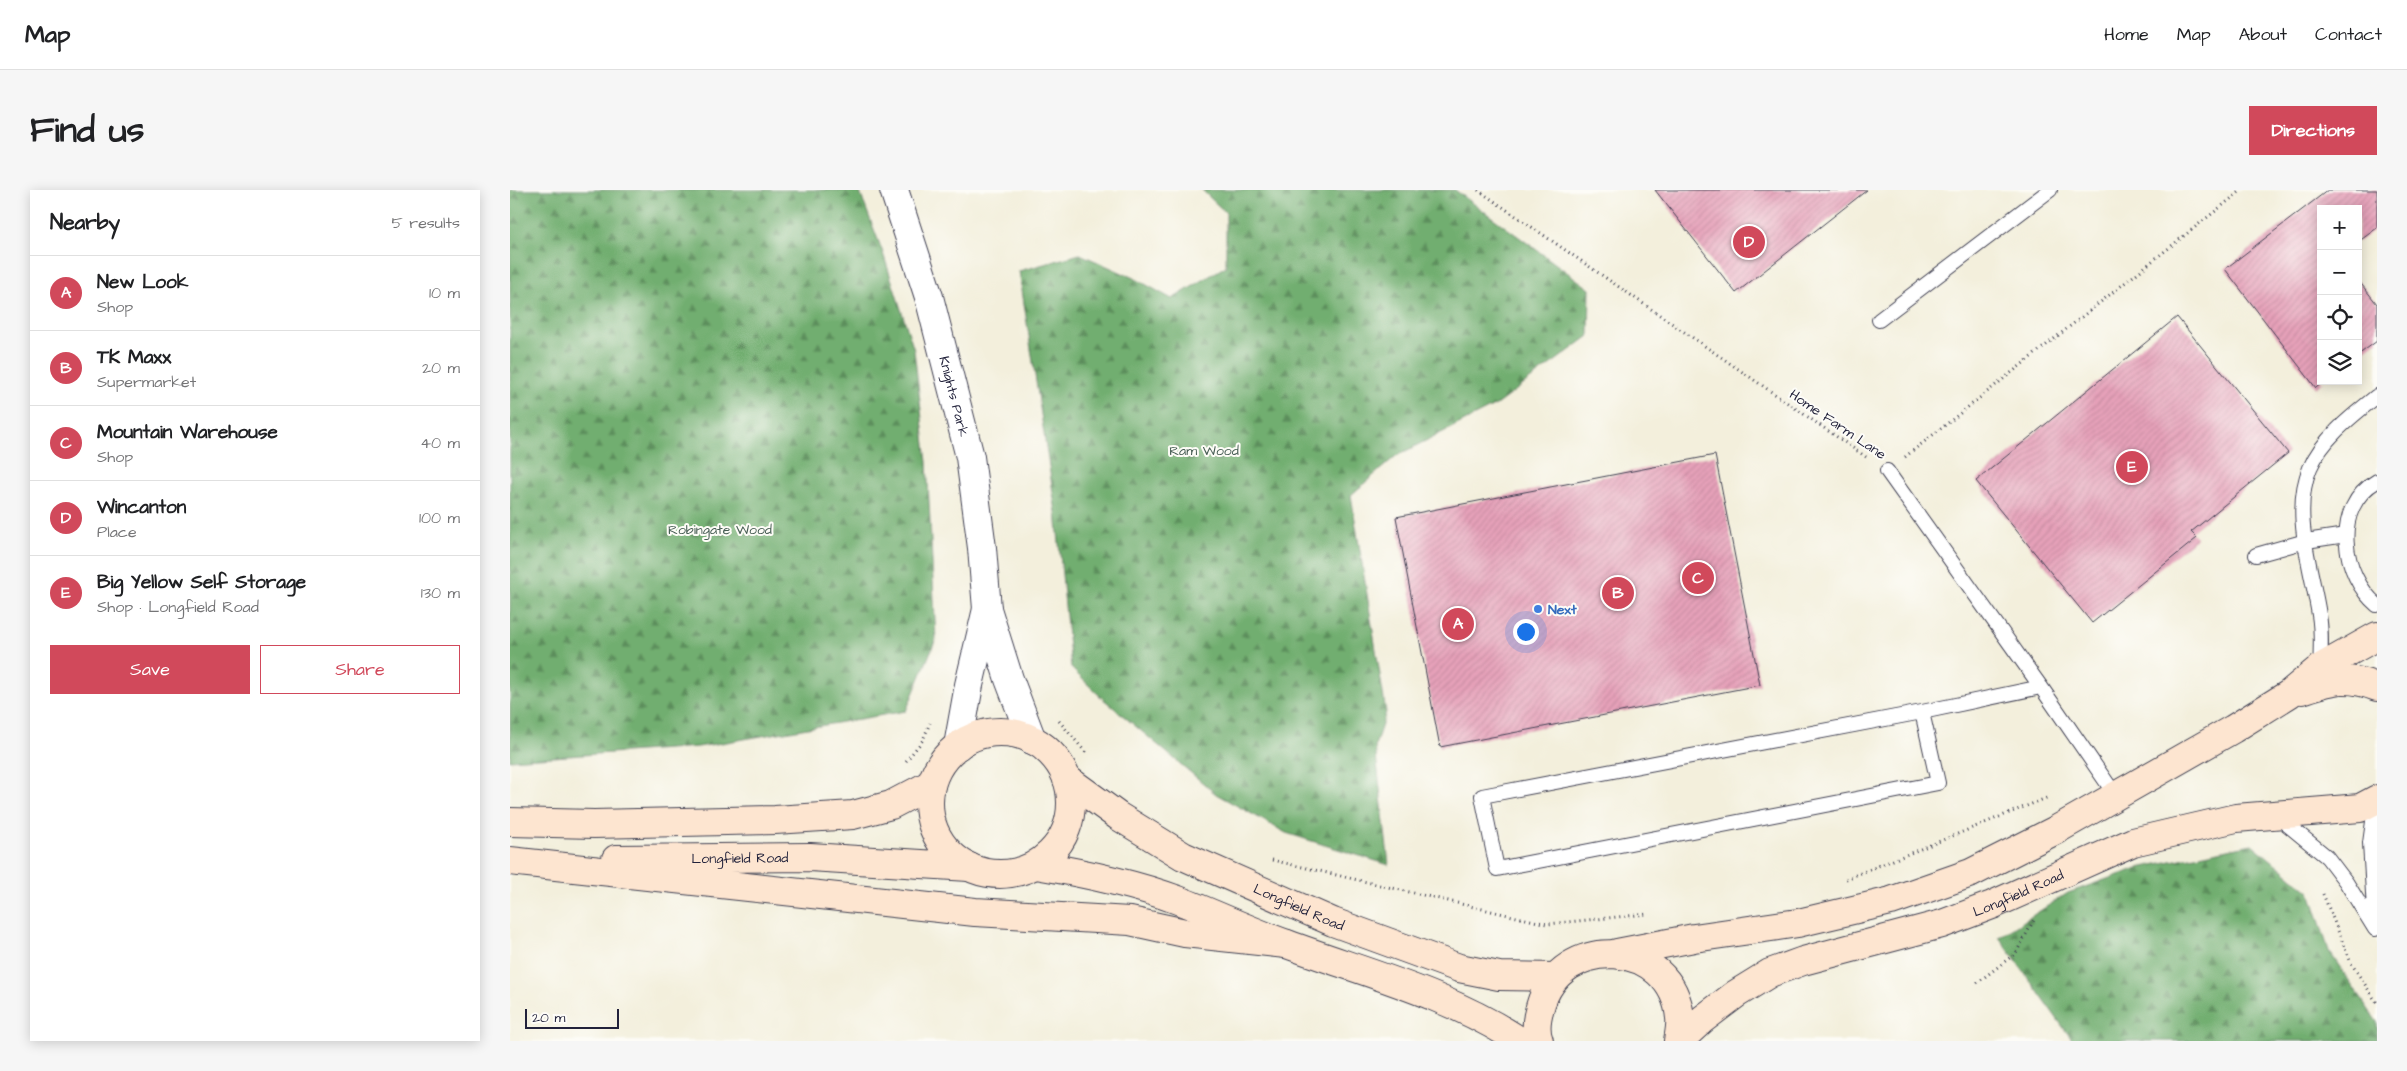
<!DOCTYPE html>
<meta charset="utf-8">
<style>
:root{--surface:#fff;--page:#f6f6f6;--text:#202124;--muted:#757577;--line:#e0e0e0;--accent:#d1495b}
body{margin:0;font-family:"Architects Daughter",sans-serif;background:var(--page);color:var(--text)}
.controls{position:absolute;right:15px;top:15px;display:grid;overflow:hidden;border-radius:0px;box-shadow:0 2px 12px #0003}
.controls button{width:45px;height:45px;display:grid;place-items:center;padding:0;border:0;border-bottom:1px solid var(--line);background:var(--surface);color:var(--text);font:25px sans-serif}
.scale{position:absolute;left:15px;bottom:12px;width:94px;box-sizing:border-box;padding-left:5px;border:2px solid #22223b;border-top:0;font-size:14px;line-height:18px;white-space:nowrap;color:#22223b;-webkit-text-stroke:4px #fdfcf7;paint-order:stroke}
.you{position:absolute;left:1015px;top:441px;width:18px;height:18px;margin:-12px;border:4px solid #fff;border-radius:50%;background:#1a73e8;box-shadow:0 0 0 8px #1a73e833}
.badge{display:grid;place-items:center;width:32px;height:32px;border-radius:50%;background:var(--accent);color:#fff;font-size:16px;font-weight:700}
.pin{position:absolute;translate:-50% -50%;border:2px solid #fff;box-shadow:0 1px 5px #0006}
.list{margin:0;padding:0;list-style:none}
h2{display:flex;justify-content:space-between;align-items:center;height:65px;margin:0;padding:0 20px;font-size:21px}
h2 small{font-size:16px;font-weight:400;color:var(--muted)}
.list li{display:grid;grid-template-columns:32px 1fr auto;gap:15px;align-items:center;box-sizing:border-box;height:75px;padding:0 20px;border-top:1px solid var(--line)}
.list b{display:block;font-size:19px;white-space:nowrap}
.list p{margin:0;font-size:16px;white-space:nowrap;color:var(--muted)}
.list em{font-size:16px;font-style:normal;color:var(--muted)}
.actions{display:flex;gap:10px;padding:15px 20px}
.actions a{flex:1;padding:11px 0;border:1px solid var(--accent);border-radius:0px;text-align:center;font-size:18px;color:var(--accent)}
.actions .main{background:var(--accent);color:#fff}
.icon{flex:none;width:28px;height:28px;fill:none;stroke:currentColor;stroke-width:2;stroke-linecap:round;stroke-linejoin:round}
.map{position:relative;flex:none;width:1867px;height:851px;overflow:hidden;border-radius:0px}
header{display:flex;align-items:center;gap:30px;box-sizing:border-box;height:70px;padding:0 25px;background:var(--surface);border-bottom:1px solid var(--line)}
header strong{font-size:24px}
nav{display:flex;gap:28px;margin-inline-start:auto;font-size:18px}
.intro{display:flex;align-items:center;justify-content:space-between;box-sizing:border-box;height:120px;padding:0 30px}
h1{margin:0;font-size:35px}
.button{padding:12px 22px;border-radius:0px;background:var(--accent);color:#fff;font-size:18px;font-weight:700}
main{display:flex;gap:30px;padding:0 30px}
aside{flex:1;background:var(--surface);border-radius:0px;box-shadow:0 2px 12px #0003}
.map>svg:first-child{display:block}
.forest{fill:url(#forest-firs);stroke:#4a6855}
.building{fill:url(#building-hatch)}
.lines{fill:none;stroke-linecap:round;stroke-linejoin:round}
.lane-casing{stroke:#414153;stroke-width:16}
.street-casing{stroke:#414153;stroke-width:30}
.secondary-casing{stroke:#414153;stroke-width:30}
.path{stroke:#414153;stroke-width:3;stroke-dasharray:1 4;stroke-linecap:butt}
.lane{stroke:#fff;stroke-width:14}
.street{stroke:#fff;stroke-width:28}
.secondary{stroke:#fde5d0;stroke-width:28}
.shop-dot{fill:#3f7fe0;stroke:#fdfcf7;stroke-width:2}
.labels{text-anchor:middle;stroke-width:4;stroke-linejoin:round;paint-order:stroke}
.street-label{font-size:14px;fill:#22223b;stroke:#fdfcf7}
.park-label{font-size:14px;fill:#475d54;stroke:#fdfcf7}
.shop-label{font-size:14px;font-weight:bold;fill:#366cbe;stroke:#fdfcf7;text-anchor:start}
</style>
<header>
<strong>Map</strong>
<nav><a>Home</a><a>Map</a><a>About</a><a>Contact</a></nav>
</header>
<div class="intro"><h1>Find us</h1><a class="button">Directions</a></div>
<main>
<aside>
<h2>Nearby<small>5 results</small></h2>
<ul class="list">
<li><span class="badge">A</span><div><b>New Look</b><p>Shop</p></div><em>10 m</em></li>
<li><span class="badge">B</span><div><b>TK Maxx</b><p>Supermarket</p></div><em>20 m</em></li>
<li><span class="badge">C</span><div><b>Mountain Warehouse</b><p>Shop</p></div><em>40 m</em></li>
<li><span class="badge">D</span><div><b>Wincanton</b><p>Place</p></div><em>100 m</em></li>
<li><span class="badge">E</span><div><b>Big Yellow Self Storage</b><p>Shop · Longfield Road</p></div><em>130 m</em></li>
</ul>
<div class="actions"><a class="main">Save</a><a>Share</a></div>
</aside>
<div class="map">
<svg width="1867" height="851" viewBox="0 0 1867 851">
<defs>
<pattern id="forest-firs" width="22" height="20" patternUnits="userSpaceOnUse" patternTransform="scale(1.25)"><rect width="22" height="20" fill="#71ae6f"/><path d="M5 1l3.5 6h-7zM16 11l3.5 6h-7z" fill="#5c8d5c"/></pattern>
<pattern id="building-hatch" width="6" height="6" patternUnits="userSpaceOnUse" patternTransform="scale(1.25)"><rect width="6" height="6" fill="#e6a1b9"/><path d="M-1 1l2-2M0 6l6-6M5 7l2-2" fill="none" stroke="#c58aa0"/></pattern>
</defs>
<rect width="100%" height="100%" fill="#fdfcf7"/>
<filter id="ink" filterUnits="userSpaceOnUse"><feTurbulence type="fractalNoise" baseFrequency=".02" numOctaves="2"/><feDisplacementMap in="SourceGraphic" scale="10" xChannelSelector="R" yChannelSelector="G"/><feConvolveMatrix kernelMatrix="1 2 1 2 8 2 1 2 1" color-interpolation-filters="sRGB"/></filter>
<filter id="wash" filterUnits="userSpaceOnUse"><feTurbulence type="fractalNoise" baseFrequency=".0096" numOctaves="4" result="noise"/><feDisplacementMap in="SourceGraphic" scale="20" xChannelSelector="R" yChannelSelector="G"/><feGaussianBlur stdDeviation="1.12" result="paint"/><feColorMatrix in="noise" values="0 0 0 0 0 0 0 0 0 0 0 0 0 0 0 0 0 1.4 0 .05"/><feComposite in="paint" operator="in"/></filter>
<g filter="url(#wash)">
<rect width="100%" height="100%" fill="#f3efdc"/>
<!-- forest -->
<path class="forest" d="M0 0H349L373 63 404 160 417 272 426 449 396 521 188 557 0 570Z
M692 0H945L1080 99 1079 146 986 215 886 266 841 305 876 522 865 556 879 675 776 643 706 604 591 507 561 478 546 322 509 81 570 64 626 89 662 109 716 76V23Z
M1742 654 1800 702 1819 761 1867 832V851H1563L1489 747 1558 703 1628 678Z"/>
<g id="blocks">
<!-- building -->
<path class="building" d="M1145 0H1357L1226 103Z
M1818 0H1867V38L1848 52V19H1811V191H1814L1806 198 1715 79Z
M1848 90 1867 114V151L1848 165Z
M1667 127 1778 263 1681 342 1687 348 1582 433 1466 291Z
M1205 265 1250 495 930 557 886 327Z"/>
</g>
</g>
<g filter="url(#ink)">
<use href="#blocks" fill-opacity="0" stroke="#414153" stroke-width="1"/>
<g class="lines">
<!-- lane casing -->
<g class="lane-casing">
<path id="lane" d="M1369 130 1540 0
M1377 281 1531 497 1606 606
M1867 291C1821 317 1832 386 1867 415
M1746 365 1796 351 1836 345
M1810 478C1811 460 1812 442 1809 425 1802 379 1781 323 1800 278 1813 248 1842 226 1867 206
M1412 522 1428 593 987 679 972 606 1412 522 1531 497
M1767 626 1817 667 1836 692 1865 739
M1865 737 1860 653 1866 610"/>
</g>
<!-- street casing -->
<g class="street-casing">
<g id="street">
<path id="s1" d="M384 0 419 107 460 267 472 358 477 419 499 489 522 550"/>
<path d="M448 556 459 495 477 419"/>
</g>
</g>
<!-- secondary casing -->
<g class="secondary-casing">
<g id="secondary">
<path d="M1792 500C1823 490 1836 485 1867 497"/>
<circle cx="490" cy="613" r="71"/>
<path id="s2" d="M557 589 608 626 673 666 823 732 949 778 989 786 1045 787"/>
<path d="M0 632 84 634 265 630 343 625 381 615 421 594"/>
<path id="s3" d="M106 669 300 667 459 677"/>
<path d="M0 671 465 722 620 731 675 743 776 754"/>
<path d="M526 675C574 683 622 693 668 710 705 724 740 741 777 754 858 784 936 803 1010 851"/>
<path d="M1107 763 1184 748 1288 733 1381 711 1461 683 1546 640 1723 539 1779 504 1810 478 1867 446"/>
<path d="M1029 851C1025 841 1027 827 1030 817 1051 741 1163 749 1170 828 1171 835 1169 844 1168 851"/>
<path id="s4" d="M1169 851 1193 829 1226 804 1260 783 1293 771 1432 734 1482 715 1623 652 1726 628 1850 618 1867 609"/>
</g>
</g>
<!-- path -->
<path class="path" d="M968 0 1359 269
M1395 267 1732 0
M549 531 577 564
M396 571 413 550 420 533
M762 670 1037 734 1138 724
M1336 689 1539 607
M1813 704 1841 773 1867 813
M1467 793 1506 763 1524 730"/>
<!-- lane -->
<use href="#lane" class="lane"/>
<!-- street -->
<use href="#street" class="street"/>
<!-- secondary -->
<use href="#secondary" class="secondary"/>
</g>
</g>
<!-- markers -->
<circle class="shop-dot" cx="1028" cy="419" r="5"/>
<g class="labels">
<!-- street labels -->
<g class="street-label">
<text dy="5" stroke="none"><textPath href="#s1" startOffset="215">Knights Park</textPath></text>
<text transform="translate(1328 234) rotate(34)" y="5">Home Farm Lane</text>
<text dy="5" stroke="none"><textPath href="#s3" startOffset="124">Longfield Road</textPath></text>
<text dy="5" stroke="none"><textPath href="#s4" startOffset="375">Longfield Road</textPath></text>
<text dy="5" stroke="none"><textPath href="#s2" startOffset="266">Longfield Road</textPath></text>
</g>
<!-- park labels -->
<g class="park-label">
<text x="694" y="265">Ram Wood</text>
<text x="210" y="344">Robingate Wood</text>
</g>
<!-- shop labels -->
<g class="shop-label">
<text x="1038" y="424">Next</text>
</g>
</g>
</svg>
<div class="controls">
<button>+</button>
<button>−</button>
<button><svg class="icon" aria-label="locate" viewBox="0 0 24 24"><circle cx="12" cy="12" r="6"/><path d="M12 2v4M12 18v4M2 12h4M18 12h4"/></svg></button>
<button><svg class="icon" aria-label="layers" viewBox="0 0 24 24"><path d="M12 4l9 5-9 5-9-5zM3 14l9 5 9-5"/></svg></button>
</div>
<div class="scale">20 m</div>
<div class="you"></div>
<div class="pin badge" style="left:948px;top:434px">A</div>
<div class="pin badge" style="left:1108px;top:403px">B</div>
<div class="pin badge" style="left:1188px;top:388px">C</div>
<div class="pin badge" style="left:1239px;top:52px">D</div>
<div class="pin badge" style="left:1622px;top:277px">E</div>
</div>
</main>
